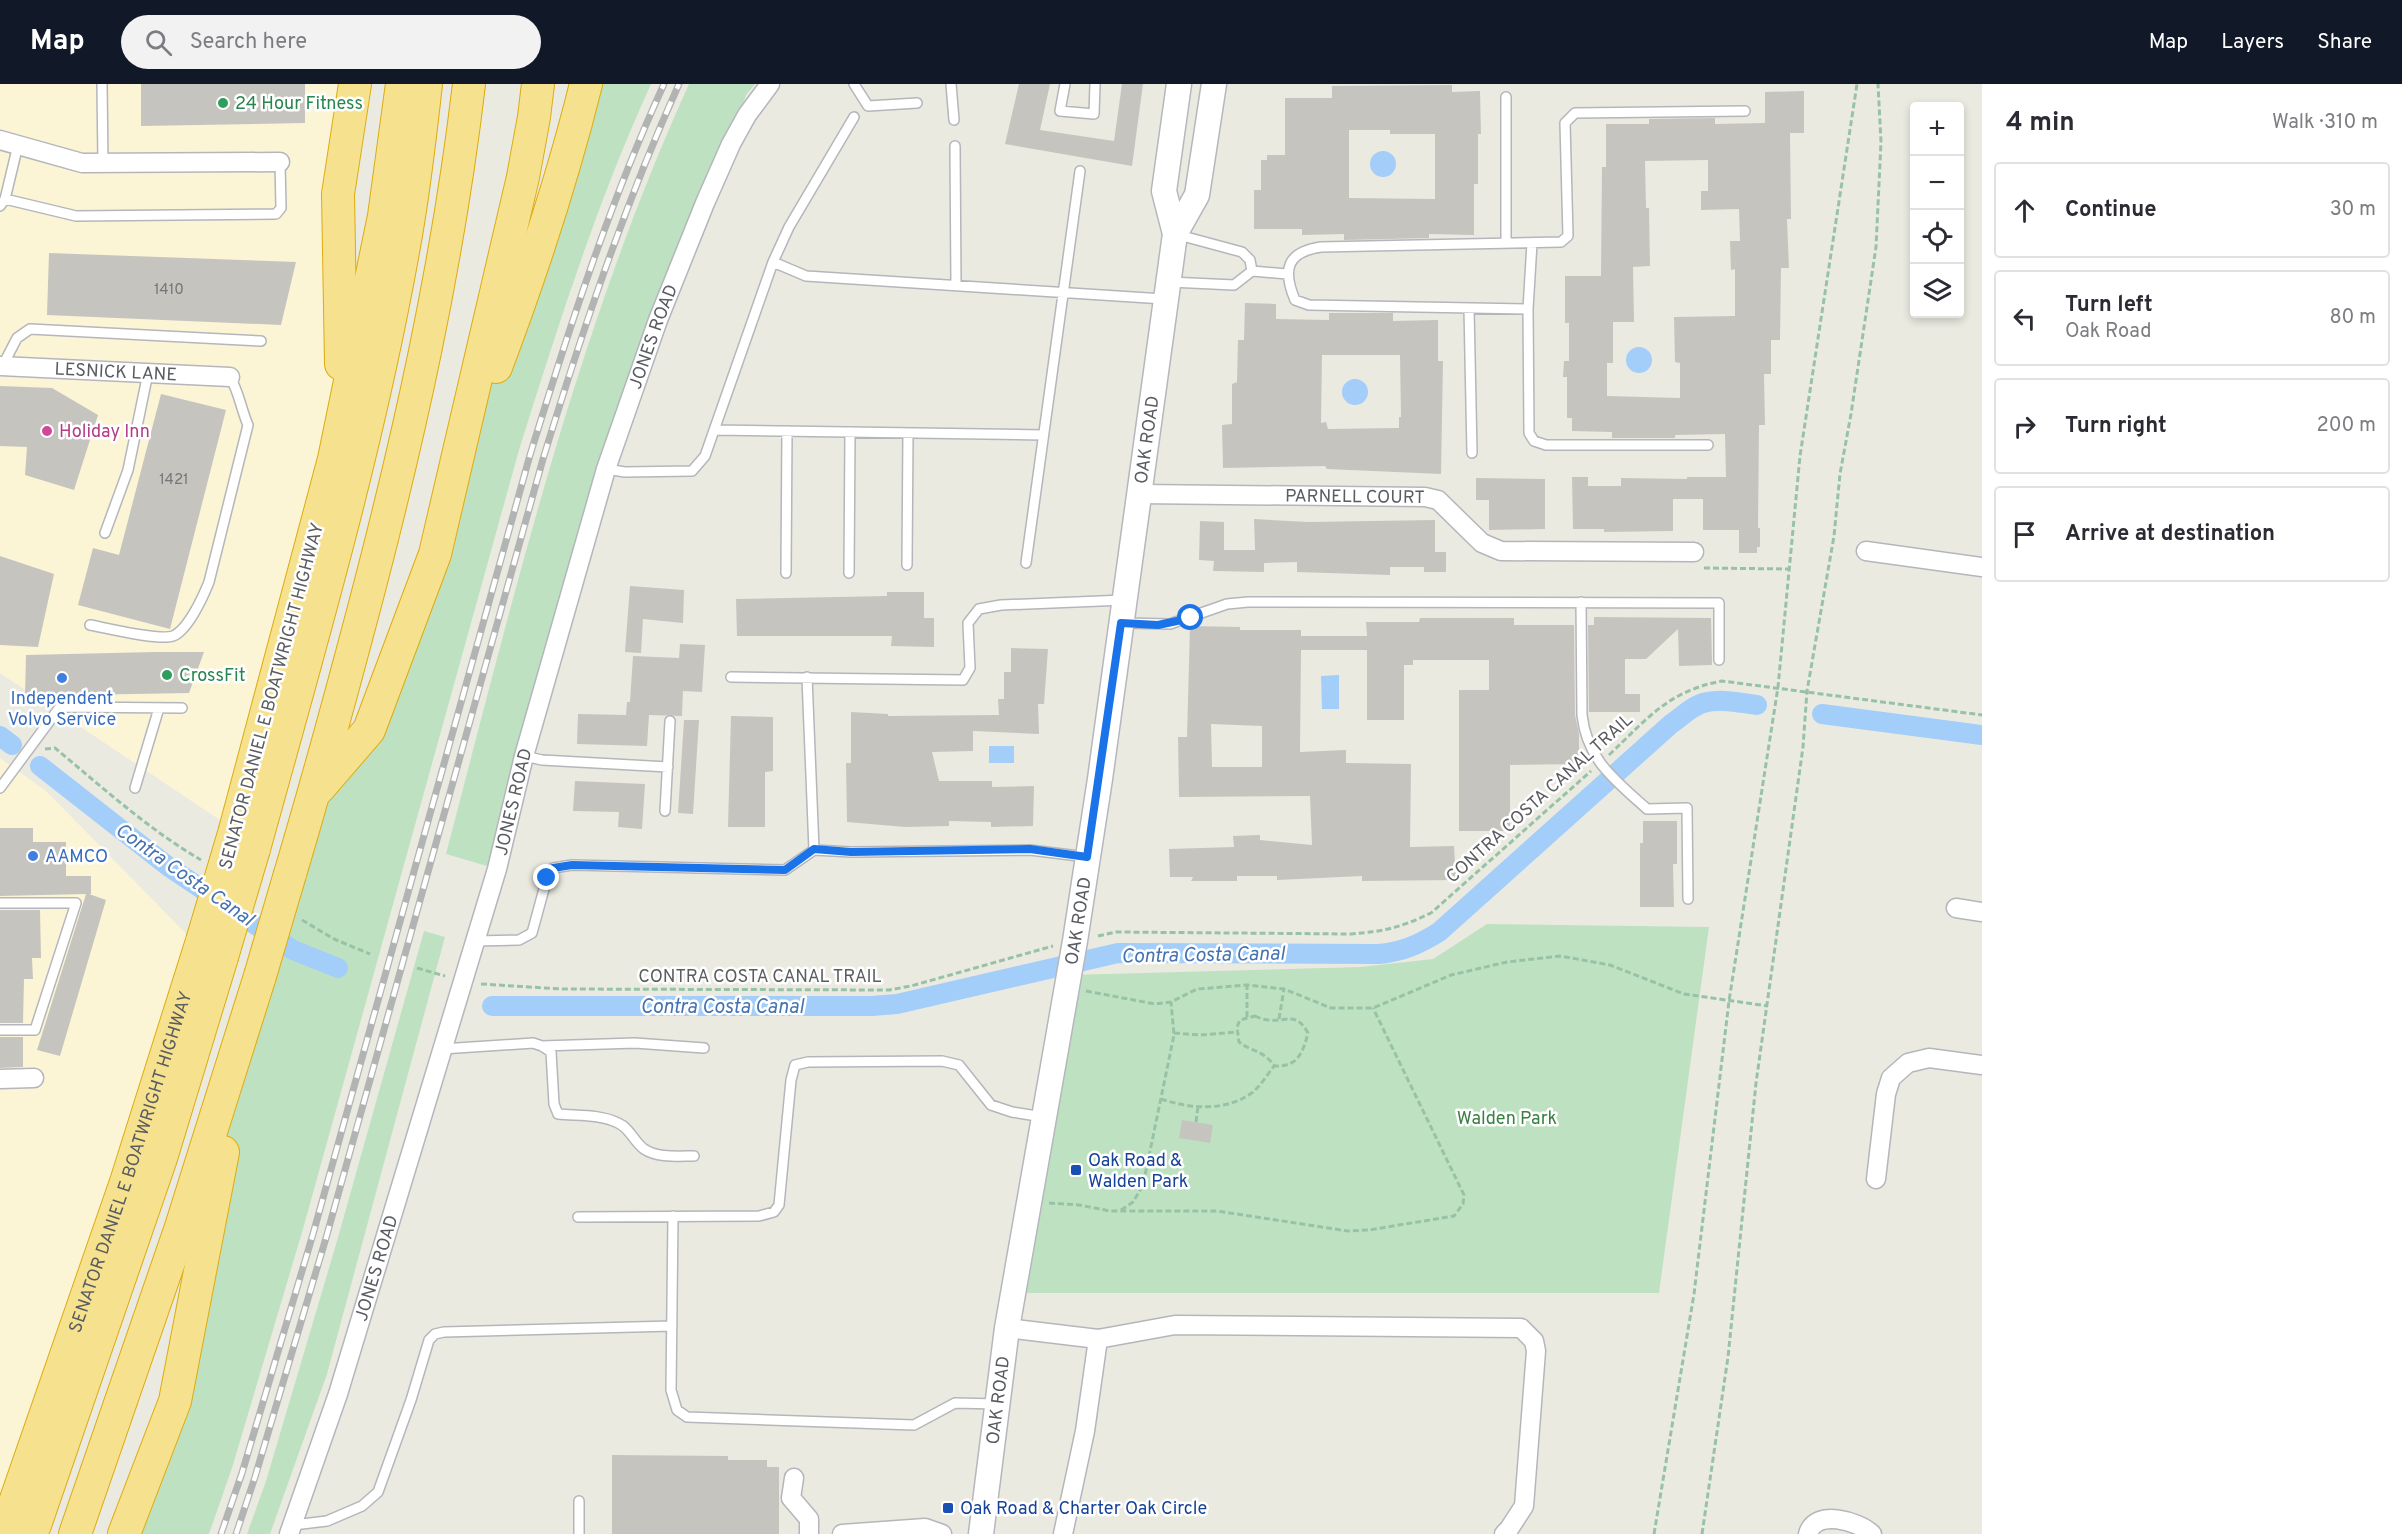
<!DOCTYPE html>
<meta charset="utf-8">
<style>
:root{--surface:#fff;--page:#f2f2f3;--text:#2b2b33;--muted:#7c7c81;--line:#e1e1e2;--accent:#111827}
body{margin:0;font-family:Overpass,sans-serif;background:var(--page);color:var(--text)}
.controls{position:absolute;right:18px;top:18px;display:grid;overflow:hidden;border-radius:6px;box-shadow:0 3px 9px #0003}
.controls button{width:54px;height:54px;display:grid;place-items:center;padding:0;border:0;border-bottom:2px solid var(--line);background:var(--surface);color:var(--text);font:30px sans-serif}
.stop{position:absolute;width:18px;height:18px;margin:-14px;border:4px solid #1a73e8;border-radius:50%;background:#fff}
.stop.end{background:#1a73e8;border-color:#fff;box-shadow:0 2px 6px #0008}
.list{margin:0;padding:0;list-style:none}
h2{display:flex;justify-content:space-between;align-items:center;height:78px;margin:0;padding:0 24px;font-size:26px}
h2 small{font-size:20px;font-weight:400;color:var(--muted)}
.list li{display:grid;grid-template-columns:39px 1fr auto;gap:18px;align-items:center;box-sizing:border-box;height:96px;margin:0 12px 12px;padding:0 12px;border:2px solid var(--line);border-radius:6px}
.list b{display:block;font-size:22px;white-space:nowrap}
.list p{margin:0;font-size:20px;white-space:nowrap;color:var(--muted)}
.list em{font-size:20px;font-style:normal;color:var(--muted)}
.icon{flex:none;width:33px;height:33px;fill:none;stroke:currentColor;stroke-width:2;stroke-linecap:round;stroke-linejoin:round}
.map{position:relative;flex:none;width:1982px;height:1450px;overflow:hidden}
header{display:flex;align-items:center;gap:36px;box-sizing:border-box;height:84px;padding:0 30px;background:var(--accent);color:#fff}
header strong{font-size:28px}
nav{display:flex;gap:33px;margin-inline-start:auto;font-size:21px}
.search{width:420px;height:54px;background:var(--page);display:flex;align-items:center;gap:15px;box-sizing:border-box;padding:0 21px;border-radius:33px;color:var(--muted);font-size:22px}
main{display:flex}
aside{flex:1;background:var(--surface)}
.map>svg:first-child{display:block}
.commercial{fill:#fbf5d6}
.green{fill:#bee2c1}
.water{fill:#a3cef9}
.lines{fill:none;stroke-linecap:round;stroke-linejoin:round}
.canal{stroke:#a3cef9;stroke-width:20}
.building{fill:#c6c4be;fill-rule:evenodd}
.service-casing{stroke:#b4b6bb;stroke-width:12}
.minor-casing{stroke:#b4b6bb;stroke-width:21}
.secondary-casing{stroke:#b5b7bd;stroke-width:27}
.motorway-casing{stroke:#deab0e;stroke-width:34}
.path{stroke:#98c2a7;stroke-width:3;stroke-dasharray:6 3;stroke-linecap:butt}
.service{stroke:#fff;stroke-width:9}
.minor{stroke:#fff;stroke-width:18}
.secondary{stroke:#fff;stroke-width:24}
.motorway{stroke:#f6e28e;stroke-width:32}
.rail-casing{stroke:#b2b3b3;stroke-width:7}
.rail{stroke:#fff;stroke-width:4.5;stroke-dasharray:14;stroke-linecap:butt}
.motorway-bridge-casing{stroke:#deab0e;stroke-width:34;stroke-linecap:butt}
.motorway-bridge{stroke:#f6e28e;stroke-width:32}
.route{stroke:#1a73e8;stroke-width:8}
.leisure-dot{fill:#2e9e5b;stroke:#fff;stroke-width:2}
.hotel-dot{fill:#d1479c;stroke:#fff;stroke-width:2}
.shop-dot{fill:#3f7fe0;stroke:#fff;stroke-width:2}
.transit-dot{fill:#1a4fb4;stroke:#fff;stroke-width:2}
.labels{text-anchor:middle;stroke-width:5;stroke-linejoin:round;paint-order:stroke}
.number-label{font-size:15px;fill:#747678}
.leisure-label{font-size:18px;fill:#27864d;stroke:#fff;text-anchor:start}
.street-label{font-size:18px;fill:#595c61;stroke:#fff}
.hotel-label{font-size:18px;fill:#b23c85;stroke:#fff;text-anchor:start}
.shop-label{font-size:18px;fill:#366cbe;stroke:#fff}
.park-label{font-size:18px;fill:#398041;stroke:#fff}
.transit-label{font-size:18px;fill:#164399;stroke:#fff;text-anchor:start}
.water-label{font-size:20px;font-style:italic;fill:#4573b2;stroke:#fff}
</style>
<header>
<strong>Map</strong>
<div class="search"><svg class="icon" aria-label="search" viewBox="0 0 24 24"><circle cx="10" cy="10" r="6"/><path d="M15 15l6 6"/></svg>Search here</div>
<nav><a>Map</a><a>Layers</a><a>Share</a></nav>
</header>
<main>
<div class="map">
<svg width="1982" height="1450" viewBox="0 0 1982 1450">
<rect width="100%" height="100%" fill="#ebeae1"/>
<!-- commercial -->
<path class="commercial" d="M0 0H355L342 340 235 746 0 589Z
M0 674 46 707 200 864 30 1382 0 1412Z"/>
<!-- green -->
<path class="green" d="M587 0H651C597 118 558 242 519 366L303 1145 232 1384 209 1450H124L175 1317 251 922 314 710 369 646Z
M689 0H755L746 11 731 60 658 236 497 785 446 770C514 510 577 246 689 0Z
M1487 840 1709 843 1659 1209H1013L1069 891 1361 883 1433 875Z
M424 847 445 853 327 1290 270 1450H247L266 1397 337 1157Z"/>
<!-- water -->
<path class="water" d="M1370 80a13 13 0 1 1 26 0a13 13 0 1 1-26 0Z
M1626 276a13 13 0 1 1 26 0a13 13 0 1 1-26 0Z
M1342 308a13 13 0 1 1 26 0a13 13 0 1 1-26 0Z
M1339 591V625H1322L1321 592Z
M989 662H1014V679H989Z"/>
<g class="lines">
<!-- canal -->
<path class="canal" d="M1822 630 1982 651
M0 652 12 661
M40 682 169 783 293 866 338 884
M492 922H872L897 920 1118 869 1378 870C1402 868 1418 861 1439 848L1671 640C1681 633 1692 622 1703 619 1720 614 1740 619 1757 621"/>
</g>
<!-- building -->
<path class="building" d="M141 0H305V39L141 42Z
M1019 0H1050L1040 46 1114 57 1122 0H1143L1132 82 1005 60Z
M1452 1V8L1480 7 1481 50H1478V100H1474V151L1429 150V154L1344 156V150L1302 151V145H1254V106H1261V76H1267V71H1285V14H1332V2ZM1349 46H1390V50H1435V115L1349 114Z
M1804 7V49H1790L1791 135H1787L1789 184H1781L1780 256H1771V290H1764L1765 341H1759L1758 444H1760V463H1757V469H1739V446H1703V415H1673V447L1604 448V445H1573L1572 393H1588V402H1621V394L1687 395V393H1726L1725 350 1675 351V354H1612V348L1572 347V334H1567V293H1563L1564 277H1569V239H1565V192H1601L1602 83H1606V40H1649V35L1715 34V40L1765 39V8ZM1708 76V107H1701V126L1739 125 1740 157H1730L1731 186 1735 185V232L1674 233 1675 278 1680 279V314L1607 312V279H1613V238H1634L1633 183 1650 182 1649 124H1646L1645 77Z
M49 169 296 178 281 241 47 231Z
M1245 219 1276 220V235L1329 236V229H1393V237L1438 236V277H1443L1441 390 1327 385 1325 382 1223 384 1222 341 1232 340V300L1237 298 1238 256H1244ZM1322 271H1400L1401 333H1399V344L1328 345 1326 338 1321 339Z
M0 302 52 304 98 331 74 406 25 391 27 363 0 362Z
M161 310 226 326 170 545 78 521 93 464 119 471Z
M1476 394 1545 395V445L1489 446V416H1476Z
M1254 435 1308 438 1435 436V468H1446V488H1424V483H1390V491L1297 488V478L1264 479V488L1213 487 1214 477 1199 476 1200 437 1224 438V466H1255Z
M0 472 54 490 38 563 0 561Z
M630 502 684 506 683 539 643 535 641 569 625 568Z
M887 508H924V534H934V563L891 562 892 552H737L736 515 887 512Z
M1594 533 1711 534 1712 581 1679 582 1678 545 1646 575H1625V610H1640V628H1589L1588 541H1594Z
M1420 534H1514V541H1574L1575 631 1579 650V680L1510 681V747H1459V606H1489V576H1413V581H1404V636H1367V566H1301L1300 668 1346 666V679L1411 680 1410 763 1454 762 1456 796 1362 797V792L1277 796V792H1237V797H1191L1193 793H1170L1169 765 1234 763 1233 752 1260 751V756L1312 761 1310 712 1179 713 1178 653H1187L1190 542 1240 543V546H1301V552H1367L1366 538H1419ZM1211 640 1262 642V683H1212Z
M680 560 705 561 702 608 683 607 682 632 649 631 647 662 577 660 578 630 626 631 627 618H630L633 572 679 574Z
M1011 564 1048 565 1044 620H1038L1039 650 973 647V667L932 668 939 697H992V703L1034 702 1033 742 991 743V738L949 737V742L905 743 847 738 846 679H851V628L888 630V632L999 631 998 615H1004V588H1011Z
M155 568H204L189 609 25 612 26 571Z
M731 632 773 633V687L765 688V743H728Z
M684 636H699L693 730 678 729Z
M575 697 645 700 642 745 618 743 619 728 573 727Z
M1643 737H1677V780H1673L1674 823H1640V759H1643Z
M0 744H33V758H66V792H91V810H89L106 816 60 972 37 966 86 810 0 812Z
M0 826H40L41 874H32L33 895H24L23 939H0Z
M0 953H23V983L0 984Z
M1182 1036 1213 1041 1210 1059 1179 1054Z
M612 1371 728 1372V1376H767V1383H779V1450H612Z"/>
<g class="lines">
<!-- service casing -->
<g class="service-casing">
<path id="service" d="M102 0 103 79
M854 0 868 22 917 19
M951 0 954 36
M1065 0 1060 27 1094 30 1095 0
M955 62 956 201
M5 115 76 132 276 130 281 124 280 78
M0 122 5 115 18 61
M1506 159V13
M1532 159 1528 225 1529 349 1534 357 1546 361H1708
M773 178 789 143 854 33
M1252 187 1287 190
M1170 198 1234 201 1252 187 1250 176 1242 168 1175 150
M1469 224 1472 369
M1528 225 1309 221 1295 216C1282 185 1287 168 1321 163L1561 158 1568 152 1565 39 1575 29 1745 27
M2 283 17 254 30 245 261 257
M714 346 1043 351
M606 385 625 388 692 387 705 372 773 178 806 192 1164 215
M105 449 128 386 148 289
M1026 479 1080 87
M907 481 908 349
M786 489 787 347
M849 489 850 348
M1581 518 1582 631C1587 676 1615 696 1647 725L1687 724 1688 815
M1124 539 1170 540 1227 520 1248 518 1719 519V576
M90 541C106 544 160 557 173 552 188 546 203 513 209 498L248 341C241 325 239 308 230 293
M731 593 963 596 970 584 968 539 979 525 1001 521 1124 516
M807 593 814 766
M524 672 542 676 668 683
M0 704 60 623 182 624
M135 704 159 624
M665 727 670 637
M0 819H76L35 946H0
M475 857 519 856 532 849 547 794 553 784 572 781 785 786 814 766 851 768 1030 766 1087 773
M542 962 635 959 704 964
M442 965 533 959 542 962 551 968 554 1020 558 1030C577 1032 600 1030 618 1039 630 1044 634 1058 644 1065 657 1074 678 1072 694 1072
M673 1132 671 1306 677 1326 687 1333 914 1341 955 1319 997 1320
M578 1133 759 1132 774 1128 779 1121 791 996 795 981 808 978 942 977 959 981 991 1021 1012 1028 1043 1033
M579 1417V1450
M293 1441 327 1437 362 1422 378 1408 411 1316 429 1256 435 1250 444 1248 672 1242"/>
</g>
<!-- minor casing -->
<g class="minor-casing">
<g id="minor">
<path d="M0 56 82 79 280 78"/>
<path id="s1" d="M0 282 230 293"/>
<path id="s2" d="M1139 410 1425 413 1438 416 1482 459 1501 467 1694 468"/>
<path d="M1866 467 1982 483"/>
<path d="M1956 824 1982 828"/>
<path d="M0 995 34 994"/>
<path d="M1876 1095 1886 1010 1891 994 1908 979 1929 974 1982 981"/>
<path d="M1007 1244 1098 1255 1175 1241 1521 1244 1534 1257 1536 1267 1524 1422 1509 1445 1504 1450"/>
<path d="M794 1394 791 1414 809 1435V1450"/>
<path id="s3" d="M289 1450 338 1310 497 785 524 672 606 385 658 236 705 119 731 60 747 31 770 0"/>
<path d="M842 1450 925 1444 942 1450"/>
<path d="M1063 1450 1085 1347 1098 1255"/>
<path d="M1808 1450C1815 1424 1858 1437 1872 1450"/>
</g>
</g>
<!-- secondary casing -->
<g class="secondary-casing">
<g id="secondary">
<path d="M1175 150 1197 111 1214 0"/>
<path id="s4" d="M981 1450 1007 1244 1075 857 1100 695 1175 150 1164 107 1179 0"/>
</g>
</g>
<!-- motorway casing -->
<g class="motorway-casing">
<g id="motorway">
<path d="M341 280 338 110 355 0"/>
<path d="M496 283C531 190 562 97 586 0"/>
<path d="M319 704 369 646 435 470 523 93 534 33 538 0"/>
<path d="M235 746 334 375 384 132 402 0"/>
<path d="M254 765C309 565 368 365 404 162 414 108 420 54 426 0"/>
<path d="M290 790C316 703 340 615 363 528 409 354 448 179 469 0"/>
<path id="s5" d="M4 1450 126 1098 202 857"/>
<path d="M25 1450 35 1441 161 1074 222 873"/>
<path d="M75 1450 180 1146 260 892"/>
<path d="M124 1450 175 1317 223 1068"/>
</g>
</g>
<!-- path -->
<path class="path" d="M1704 484 1789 485
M45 665 55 664C102 703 148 745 201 776
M1609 671C1647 635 1668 607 1722 597L1982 631
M302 836 334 855 370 870
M1098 852 1116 848 1351 850C1386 847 1399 844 1431 829L1591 687
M417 884 445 892
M481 900 562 905 889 906 911 902 1053 862
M1086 907 1155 920 1171 918 1197 905 1247 901 1284 905 1331 924H1373L1451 891 1507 878 1560 872 1610 881 1684 910 1768 922
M1255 932C1259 934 1264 936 1269 936 1287 938 1296 927 1308 949 1303 968 1298 983 1275 982 1261 965 1254 969 1239 958L1237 943 1240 936Z
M1247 933V901
M1279 935 1284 905
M1174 949 1200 951 1237 948
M1161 1015C1191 1025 1226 1028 1253 1008 1261 1001 1268 990 1274 982
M1196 1038 1198 1022
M1049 1119 1079 1121 1110 1127H1217L1348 1147 1369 1146 1454 1132 1463 1120 1464 1111 1373 924
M1121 1126 1133 1118 1143 1101 1174 951 1171 918
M1654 1450 1694 1210 1729 917 1778 603 1800 372 1857 0
M1702 1450 1728 1273 1756 999 1803 663 1807 607 1834 452 1840 390 1851 330 1876 163 1881 58 1878 0"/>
<!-- service -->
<use href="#service" class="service"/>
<!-- minor -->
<use href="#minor" class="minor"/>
<!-- secondary -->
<use href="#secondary" class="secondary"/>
<!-- motorway -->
<use href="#motorway" class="motorway"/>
<!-- rail casing -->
<g class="rail-casing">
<path id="rail" d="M221 1450 242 1389 313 1150 530 371C569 245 609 120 664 0
M236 1450 255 1393 326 1154 543 375C582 248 624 122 679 0"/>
</g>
<!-- rail -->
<use href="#rail" class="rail"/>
<!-- motorway-bridge casing -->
<g class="motorway-bridge-casing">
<path id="motorway-bridge" d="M202 857 235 746
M222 873 254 765
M260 892 290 790"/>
</g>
<!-- motorway-bridge -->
<use href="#motorway-bridge" class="motorway-bridge"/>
</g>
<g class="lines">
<!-- route -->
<path class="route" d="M547 794 553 784 572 781 785 786 814 765 851 768 1030 765 1087 773 1121 539 1158 541 1191 534"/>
</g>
<!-- markers -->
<g class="leisure-dot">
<circle cx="223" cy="19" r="6"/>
<circle cx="167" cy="591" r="6"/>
</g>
<circle class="hotel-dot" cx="47" cy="347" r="6"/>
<g class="shop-dot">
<circle cx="62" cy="594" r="6"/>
<circle cx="33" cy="772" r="6"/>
</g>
<g class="transit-dot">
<rect x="1070" y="1080" width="12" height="12" rx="3"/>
<rect x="942" y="1418" width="12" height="12" rx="3"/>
</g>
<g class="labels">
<!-- number labels -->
<g class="number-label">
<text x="169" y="210">1410</text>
<text x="174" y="400">1421</text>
</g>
<!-- leisure labels -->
<g class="leisure-label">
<text x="235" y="25">24 Hour Fitness</text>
<text x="179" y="597">CrossFit</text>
</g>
<!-- street labels -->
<g class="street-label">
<text dy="6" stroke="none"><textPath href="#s3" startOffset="1252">JONES ROAD</textPath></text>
<text dy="6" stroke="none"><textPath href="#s1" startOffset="116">LESNICK LANE</textPath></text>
<text dy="6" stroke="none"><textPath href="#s4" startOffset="1107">OAK ROAD</textPath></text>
<text dy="6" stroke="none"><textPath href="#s2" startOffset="216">PARNELL COURT</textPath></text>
<text transform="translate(271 612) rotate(-75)" y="6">SENATOR DANIEL E BOATWRIGHT HIGHWAY</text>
<text transform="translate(1539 714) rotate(-42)" y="6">CONTRA COSTA CANAL TRAIL</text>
<text dy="6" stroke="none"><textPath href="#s3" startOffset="766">JONES ROAD</textPath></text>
<text dy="6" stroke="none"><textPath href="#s4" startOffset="621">OAK ROAD</textPath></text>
<text x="760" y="898">CONTRA COSTA CANAL TRAIL</text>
<text dy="6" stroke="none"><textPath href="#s5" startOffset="393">SENATOR DANIEL E BOATWRIGHT HIGHWAY</textPath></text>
<text dy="6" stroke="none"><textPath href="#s3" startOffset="280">JONES ROAD</textPath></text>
<text dy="6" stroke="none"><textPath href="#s4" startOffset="135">OAK ROAD</textPath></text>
</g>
<!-- hotel labels -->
<g class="hotel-label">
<text x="59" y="353">Holiday Inn</text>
</g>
<!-- shop labels -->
<g class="shop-label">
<text x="62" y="620">Independent<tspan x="62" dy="21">Volvo Service</tspan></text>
<text x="45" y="778" text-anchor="start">AAMCO</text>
</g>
<!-- park labels -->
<g class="park-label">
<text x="1507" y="1040">Walden Park</text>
</g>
<!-- transit labels -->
<g class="transit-label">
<text x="1088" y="1082">Oak Road &amp;<tspan x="1088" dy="21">Walden Park</tspan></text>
<text x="960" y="1430">Oak Road &amp; Charter Oak Circle</text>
</g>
<!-- water labels -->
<g class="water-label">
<text transform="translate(185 790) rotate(35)" y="7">Contra Costa Canal</text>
<text transform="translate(1203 870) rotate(-1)" y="7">Contra Costa Canal</text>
<text x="722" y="929">Contra Costa Canal</text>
</g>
</g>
</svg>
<div class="controls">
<button>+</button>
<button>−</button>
<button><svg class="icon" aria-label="locate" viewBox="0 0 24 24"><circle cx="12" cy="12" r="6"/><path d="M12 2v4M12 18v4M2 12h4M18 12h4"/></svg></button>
<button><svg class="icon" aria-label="layers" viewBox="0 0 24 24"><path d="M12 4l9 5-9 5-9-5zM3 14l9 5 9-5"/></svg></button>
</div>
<div class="stop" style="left:1191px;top:534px"></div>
<div class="stop end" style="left:547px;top:794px"></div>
</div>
<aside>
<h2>4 min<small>Walk · 310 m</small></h2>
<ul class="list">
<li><svg class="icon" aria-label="ahead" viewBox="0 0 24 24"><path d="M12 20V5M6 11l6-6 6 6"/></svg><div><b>Continue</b></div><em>30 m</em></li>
<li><svg class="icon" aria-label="left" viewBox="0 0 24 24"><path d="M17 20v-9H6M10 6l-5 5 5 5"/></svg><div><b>Turn left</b><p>Oak Road</p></div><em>80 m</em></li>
<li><svg class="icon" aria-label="right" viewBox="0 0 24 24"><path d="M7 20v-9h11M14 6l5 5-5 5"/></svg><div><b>Turn right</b></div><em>200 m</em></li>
<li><svg class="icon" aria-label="arrive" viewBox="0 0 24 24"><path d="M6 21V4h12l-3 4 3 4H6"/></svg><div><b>Arrive at destination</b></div></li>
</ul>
</aside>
</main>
